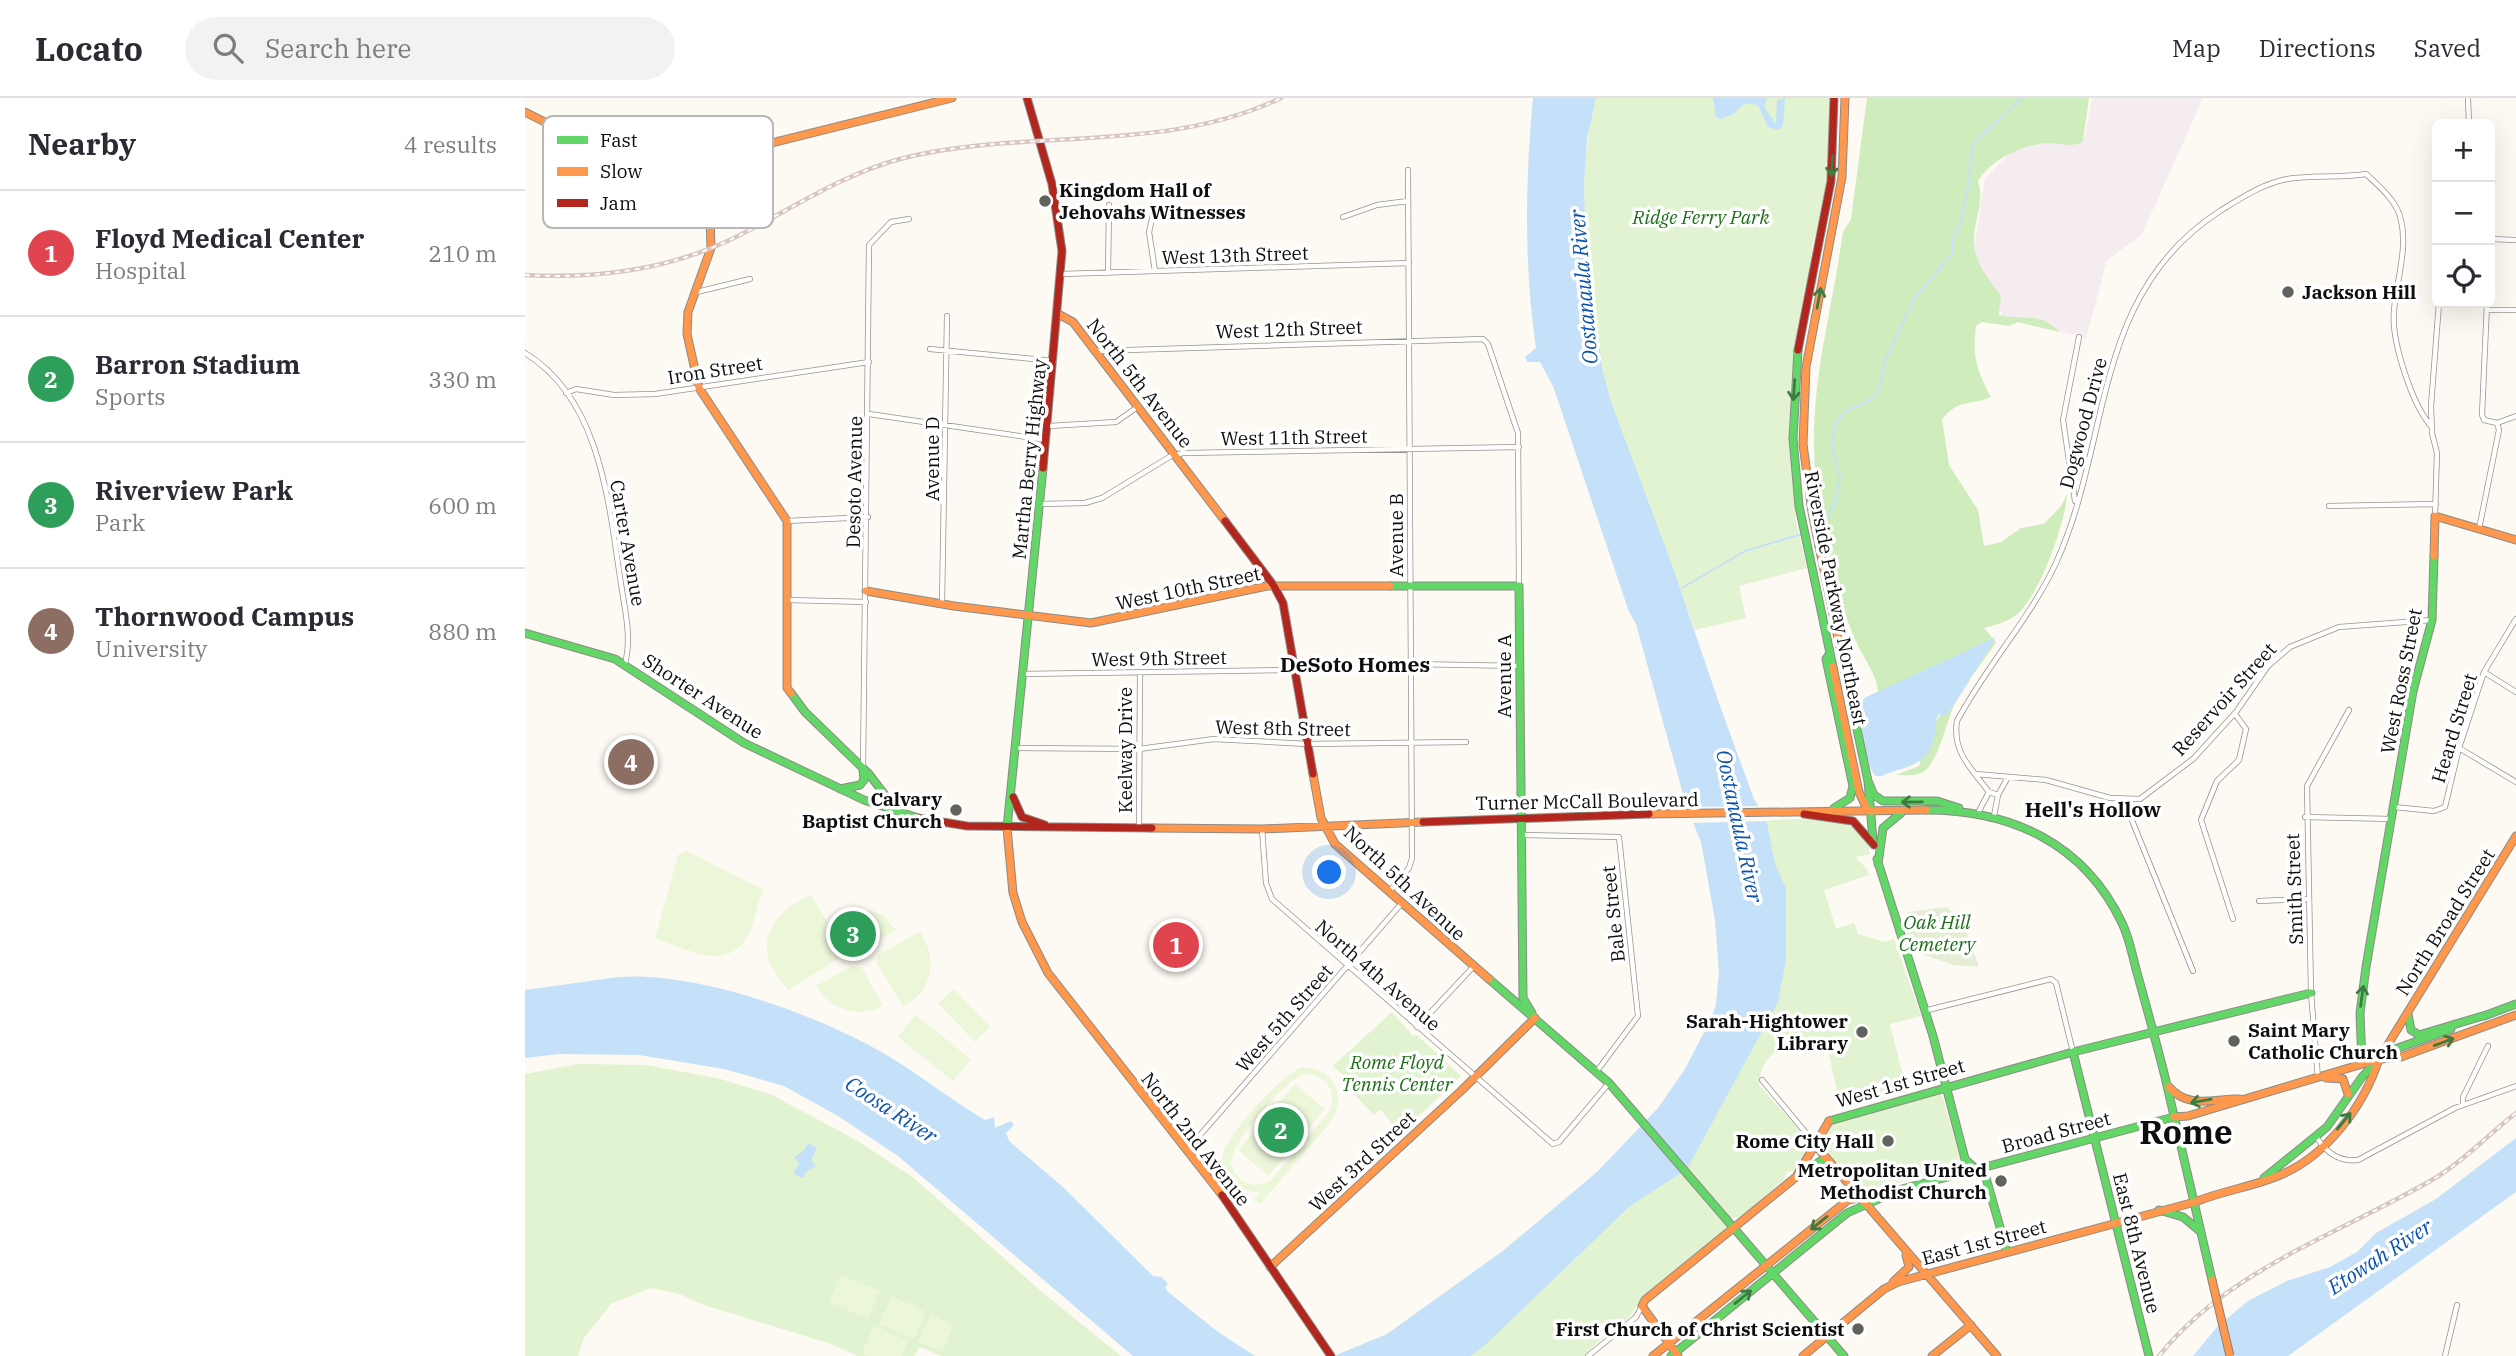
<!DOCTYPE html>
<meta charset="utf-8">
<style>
:root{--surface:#fff;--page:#f2f2f3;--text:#2b2b33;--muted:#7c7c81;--line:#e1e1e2;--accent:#61615e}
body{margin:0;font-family:"IBM Plex Serif",serif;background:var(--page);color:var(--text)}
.controls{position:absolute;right:21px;top:21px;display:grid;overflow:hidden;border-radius:10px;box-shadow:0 7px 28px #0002}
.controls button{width:63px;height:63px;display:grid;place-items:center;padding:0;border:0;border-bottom:2px solid var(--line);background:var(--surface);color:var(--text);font:35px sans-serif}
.you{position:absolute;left:805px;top:775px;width:24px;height:24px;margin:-18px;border:5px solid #fff;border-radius:50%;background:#1a73e8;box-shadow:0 0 0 10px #1a73e833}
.badge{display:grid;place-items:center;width:46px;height:46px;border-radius:50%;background:var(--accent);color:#fff;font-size:23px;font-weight:700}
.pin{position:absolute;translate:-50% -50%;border:4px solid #fff;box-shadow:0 2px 7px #0006}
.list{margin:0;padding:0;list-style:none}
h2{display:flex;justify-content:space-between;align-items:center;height:91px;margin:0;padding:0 28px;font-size:30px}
h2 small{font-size:23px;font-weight:400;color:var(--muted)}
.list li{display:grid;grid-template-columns:46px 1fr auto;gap:21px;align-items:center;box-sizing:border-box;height:126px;padding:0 28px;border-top:2px solid var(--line)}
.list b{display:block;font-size:26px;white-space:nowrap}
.list p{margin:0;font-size:23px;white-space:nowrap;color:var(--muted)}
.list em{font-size:23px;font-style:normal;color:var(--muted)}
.icon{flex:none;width:38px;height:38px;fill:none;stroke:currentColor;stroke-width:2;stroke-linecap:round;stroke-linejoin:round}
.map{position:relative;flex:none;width:1991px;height:1258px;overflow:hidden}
header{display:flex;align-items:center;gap:42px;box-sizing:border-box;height:98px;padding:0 35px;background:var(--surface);border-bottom:2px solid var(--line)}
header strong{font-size:33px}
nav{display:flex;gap:38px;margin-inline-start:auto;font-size:24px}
.search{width:490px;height:63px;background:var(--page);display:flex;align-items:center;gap:18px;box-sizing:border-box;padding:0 24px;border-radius:38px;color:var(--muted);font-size:26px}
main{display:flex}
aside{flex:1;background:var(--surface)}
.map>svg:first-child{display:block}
.industrial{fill:#f4ecef}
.green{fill:#e1f3d0}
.forest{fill:#cfecbd}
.cemetery{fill:#e5eed5}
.pitch{fill:#ecf7da;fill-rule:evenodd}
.water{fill:#c5e0f9}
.pier{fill:#fcfaf2}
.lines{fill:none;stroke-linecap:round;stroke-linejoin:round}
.stream{stroke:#c5e0f9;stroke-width:2}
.street-casing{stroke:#959491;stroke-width:6}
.fast-casing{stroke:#8c8b87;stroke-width:9}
.slow-casing{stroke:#8c8b87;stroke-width:9}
.jam-casing{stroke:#8c8b87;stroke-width:9}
.street{stroke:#fffefd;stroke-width:4.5}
.fast{stroke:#63d668;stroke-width:7}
.slow{stroke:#ff974d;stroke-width:7}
.jam{stroke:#b3261e;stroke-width:7}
.rail-casing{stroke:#d9c5c2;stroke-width:4.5}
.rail{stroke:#fff;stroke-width:2;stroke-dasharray:5;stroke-linecap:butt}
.slow-bridge-casing{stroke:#82827e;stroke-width:9;stroke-linecap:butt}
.slow-bridge{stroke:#ff974d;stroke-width:7}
.oneway{stroke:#3d7c40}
.poi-dot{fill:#61615e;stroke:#fff;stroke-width:2.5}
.labels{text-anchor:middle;stroke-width:7;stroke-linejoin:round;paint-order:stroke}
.poi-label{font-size:19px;font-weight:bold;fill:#0e0e0e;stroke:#fff;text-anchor:end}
.park-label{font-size:19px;font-style:italic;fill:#1e6d17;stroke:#fff}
.street-label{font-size:19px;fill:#0e0e0e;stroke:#fff}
.water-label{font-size:21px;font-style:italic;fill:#0a52ad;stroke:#fff}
.neighbourhood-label{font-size:21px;font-weight:bold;fill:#0e0e0e;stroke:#fff}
.town-label{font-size:33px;font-weight:bold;fill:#0e0e0e;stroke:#fff}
.key{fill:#fff;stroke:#b7b7b7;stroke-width:2}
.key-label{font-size:19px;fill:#0e0e0e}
</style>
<header>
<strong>Locato</strong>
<div class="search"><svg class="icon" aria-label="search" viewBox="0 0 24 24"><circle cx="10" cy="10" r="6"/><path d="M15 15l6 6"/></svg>Search here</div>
<nav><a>Map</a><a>Directions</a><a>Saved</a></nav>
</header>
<main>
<aside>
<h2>Nearby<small>4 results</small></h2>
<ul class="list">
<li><span class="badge" style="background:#e0444e">1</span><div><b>Floyd Medical Center</b><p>Hospital</p></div><em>210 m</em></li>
<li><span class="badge" style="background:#2e9e5b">2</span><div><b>Barron Stadium</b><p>Sports</p></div><em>330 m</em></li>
<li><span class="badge" style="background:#2e9e5b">3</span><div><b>Riverview Park</b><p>Park</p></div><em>600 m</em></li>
<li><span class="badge" style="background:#8d6e63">4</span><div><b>Thornwood Campus</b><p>University</p></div><em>880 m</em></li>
</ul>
</aside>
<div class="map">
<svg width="1991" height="1258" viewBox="0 0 1991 1258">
<rect width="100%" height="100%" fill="#fcfaf2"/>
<!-- industrial -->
<path class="industrial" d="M1567 0H1678L1617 136 1582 162 1561 240 1479 220 1448 157 1460 81 1491 48 1559 42Z"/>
<!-- green -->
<path class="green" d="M1071 0H1306C1305 48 1305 99 1288 144 1277 241 1251 319 1273 418L1270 419 1282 470 1214 488 1221 520 1170 532 1085 301C1063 217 1047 84 1071 0Z
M1269 721 1328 724 1342 739 1345 756 1330 759 1341 770 1344 777 1299 792 1311 831 1329 825 1333 836 1360 844 1369 841 1396 918 1365 926 1382 994 1316 1012 1301 943 1281 948 1274 943C1251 950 1235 961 1234 987L1287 1046V1051L1273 1073H1263L1258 1082 1219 1117 1207 1120 1200 1133 1116 1202 1098 1227H1092L1058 1258H924L1178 997 1242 863 1213 724Z
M867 914 888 938 892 937 936 978 875 1036 855 1011 849 1017 828 995 833 990 808 968Z
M54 966 120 967 192 980 245 996 333 1043 389 1080 518 1195 596 1258H416L395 1249 389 1258H332L306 1246 176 1206 155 1196 125 1190 86 1206 59 1240 53 1258H0V976Z
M1416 993 1435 1061 1429 1070 1337 1094 1296 1047 1301 1032 1314 1020Z"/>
<!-- forest -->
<path class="forest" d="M1342 0H1564L1558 43C1548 50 1538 46 1526 45 1501 45 1466 61 1453 83 1460 105 1449 121 1449 143 1448 162 1464 183 1476 197L1474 217C1497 223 1516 213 1534 234L1493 224 1484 228 1457 224 1451 228C1447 257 1452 274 1466 299 1443 309 1436 299 1417 321L1424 367 1453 412 1459 448 1476 444 1496 430 1519 426 1536 408 1542 396C1541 424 1513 502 1490 518 1481 524 1470 527 1459 530L1471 544C1460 562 1445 579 1434 597 1421 620 1417 654 1402 671 1394 679 1381 677 1371 677L1394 668 1402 637 1418 613 1353 604C1356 579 1339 563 1330 541 1314 504 1302 452 1295 413 1277 308 1304 234 1318 134L1326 121Z"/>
<!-- cemetery -->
<path class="cemetery" d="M1422 809 1438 825 1454 869 1429 867 1388 853 1379 825 1383 814Z"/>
<!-- pitch -->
<path class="pitch" d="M162 753 239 792C232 805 231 820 225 833 204 879 161 849 130 841L153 757Z
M286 797 317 847 316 859 263 892C258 883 248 875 245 865 233 831 259 809 286 797Z
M342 812 356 816 371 832 339 850 332 845 316 820 330 813Z
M395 834C413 860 408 894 378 908L351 864 353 857Z
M327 868 337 870 358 908C331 920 308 913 291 888Z
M429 891 465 929 450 944 413 905Z
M390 917 446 961 428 983 373 939Z
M775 970C808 966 824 999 805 1025L735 1106 729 1102 735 1094C713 1095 691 1077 699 1053 705 1034 757 976 775 970ZM782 976C803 979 813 995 804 1014L745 1083C727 1091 713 1085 706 1067 704 1046 761 979 782 976Z
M770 986 800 1011 743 1078 713 1052Z
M316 1177 355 1193 343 1221 304 1204Z
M367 1198 401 1214 389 1241 354 1226Z
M406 1216 429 1227 417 1254 393 1244Z
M349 1227 384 1243 377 1258H343L337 1255Z"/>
<!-- water -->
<path class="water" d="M1008 0H1071L1062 41 1059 86 1060 130 1077 269 1085 301 1147 467 1195 608 1229 701 1241 720 1250 766 1261 790V862L1253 904 1162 1071 1105 1108 959 1248 945 1258H809L862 1236 979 1152 1072 1074 1133 1010 1160 971 1186 921 1191 906 1194 874 1190 822 1176 744 1161 707 1111 526 1104 514 1028 288 1015 264H1002L1000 259 1011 250C999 168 1000 83 1008 0Z
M1188 0H1242L1239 9 1251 26 1252 2 1260 0 1258 28 1253 32 1243 29 1233 7 1220 5 1207 17 1195 21 1191 19Z
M1471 539C1462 552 1427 614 1420 618L1414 616C1408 625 1412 633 1408 643 1400 667 1384 668 1364 675 1357 677 1357 680 1349 677 1341 663 1331 614 1339 600Z
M94 879C176 873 307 921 376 966 404 984 431 1005 460 1022L469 1019 470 1030 486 1023 489 1027 481 1035 484 1043 539 1090 628 1178 637 1179 643 1186 640 1189 642 1193 693 1234 730 1258H608L373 1058 313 1018 259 988 199 971 114 957 34 956 0 960V892Z
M1991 1040V1094L1763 1258H1668L1692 1229 1723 1203 1762 1183 1805 1169 1832 1154 1851 1135 1911 1101Z
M283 1045 292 1050 286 1062 291 1068 281 1074 278 1080 268 1076 274 1065 269 1059 279 1052Z"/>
<!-- pier -->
<path class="pier" d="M1237 708 1245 723 1165 725 1158 709Z"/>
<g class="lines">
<!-- stream -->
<path class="stream" d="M1293 431 1301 425 1313 395 1315 379 1307 347 1310 326 1320 314 1346 301 1354 292 1361 260 1389 201 1427 156V144L1436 122 1442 94 1448 46 1497 0
M1157 490 1220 453 1277 436"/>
<!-- street casing -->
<g class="street-casing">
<path id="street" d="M1943 0 1944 26
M818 119 852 107 883 103
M1965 141 1991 142
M630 173 624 134 630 108
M583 175 584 107
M537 176 884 165
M172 194 225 181
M1963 212H1991
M405 251 529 263
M571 253 958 241 963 246 993 335 994 488
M0 255C76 301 84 407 96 486 100 513 107 539 100 566
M41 295 51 291 89 297 130 296 344 264
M344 316 522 342
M1972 325 1991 318
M524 328 591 324 614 308
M1550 403 1538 322 1554 239
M515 406 560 405 577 400 646 358 658 355 994 349
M1804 408 1911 406
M1910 418 1912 355 1907 335 1906 308 1914 205
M262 423 343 419
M1954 431 1974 332 1972 325 1959 322 1957 317 1962 205
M263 502 341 504
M417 505 422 218
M886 566 995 568
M1959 574 1991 594
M497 576 770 572
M490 650 614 651 689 641 782 646 941 644
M1934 650 1991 684
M338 670 344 147 366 124 384 121
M1451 676 1521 682 1585 700 1615 701 1668 661 1711 614 1743 568 1765 549 1814 529 1907 522
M1464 694C1446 670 1427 654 1432 623 1461 568 1505 521 1531 465 1587 342 1566 196 1695 113 1716 100 1737 86 1762 81 1788 77 1815 80 1841 76 1855 89 1872 103 1876 122 1883 152 1871 184 1869 213 1866 243 1887 306 1906 328
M1602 703 1606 720 1668 873
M1869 709 1909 713 1920 709 1934 650 1959 574 1991 521
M1454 713 1464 694 1473 697
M1469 718 1473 697 1483 679
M1780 719 1867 721
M614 729 615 574
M737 731 741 785 747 801 1028 1046 1034 1044 1084 985
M997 737 1094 739 1113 918 1072 973
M864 794 884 770 887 760 883 72
M1734 803 1783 801
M1708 821 1676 722 1692 683 1714 662 1721 631 1710 616
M1399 913 1526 881 1531 885 1548 954
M892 929 949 868
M1793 980 1786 895 1782 688 1824 612
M1237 982 1291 1047
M1938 1007V999L1963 948
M1792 1040C1802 1055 1814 1064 1833 1062L1930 1010 1991 988
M663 1051 877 805
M1063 1258 1111 1219 1117 1208
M1920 1258 1932 1207"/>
</g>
<!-- fast casing -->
<g class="fast-casing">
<path id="fast" d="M1273 252 1268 341 1274 408 1308 569
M865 488H994L998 900 1007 915
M0 535 90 561 219 645 339 702 393 720
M1305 555 1301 561 1328 688 1325 700 1309 710
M266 595 280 614 344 676 372 713
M1326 603 1343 683 1348 743
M1343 683 1349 697 1358 703H1412L1434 710
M315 691 335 687 339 682 338 672
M1401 712C1486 712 1559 745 1597 825 1604 839 1607 856 1611 871 1621 907 1631 943 1640 979 1656 1047 1671 1114 1687 1182
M482 730 518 370
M1352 761 1408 938 1440 1061 1461 1080 1482 1154
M1353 766 1358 730 1376 715
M964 881 1084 985 1319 1258
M1883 916 1886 932 1894 937 1961 917
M1959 918 1991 906
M1548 954 1624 1258
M1855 960 1873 950 1926 931
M1837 966 1835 915 1841 869 1888 593 1907 522 1909 458
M1304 1023 1548 954 1786 895
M1279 1075 1297 1062 1305 1064
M1739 1080 1802 1029 1837 979 1851 964
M1634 1112 1658 1119 1676 1134
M1146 1258 1322 1115 1377 1091 1649 1019"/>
</g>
<!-- slow casing -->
<g class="slow-casing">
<path id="slow" d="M1320 0 1317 79 1281 269 1278 346 1287 414 1326 603
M0 14 85 57 109 64 143 67 202 56 427 0
M176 63 185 118 186 150 163 214 162 236 174 290 262 423V590L266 595
M535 217 548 224 700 423
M1909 458 1910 418 1991 442
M341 493 429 508 566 525 742 488H865
M1308 569 1334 694 1342 711
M788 676 796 720 810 746 964 881
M1124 716 1401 712
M482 730 488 795 497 824 523 875 697 1097
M627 730 737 731 898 724
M1856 961 1876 959 1991 917
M1801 980 1818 981 1823 996
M1644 989C1664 1012 1689 1000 1715 1001
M1649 1019 1663 1018 1854 961
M1291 1048 1472 1258
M1670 1104C1697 1093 1726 1089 1753 1078 1801 1059 1839 1008 1854 961L1991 738
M745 1169 937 992 1010 920
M1368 1184 1384 1169 1381 1157
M1128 1258 1323 1102 1369 1092
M1153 1258 1117 1208 1120 1202 1271 1079 1304 1023
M1278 1258 1359 1191 1373 1184 1670 1104
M1407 1258 1446 1227"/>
</g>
<!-- jam casing -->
<g class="jam-casing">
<path id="jam" d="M502 0 527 86 537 153 518 370
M1273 252 1306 83 1309 0
M700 423 749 488 758 505 788 676
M488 699 497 719 520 727
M1279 716 1328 723 1349 747
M393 720 442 728 627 730
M898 724 1124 716
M697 1097 806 1258"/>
</g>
<!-- street -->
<use href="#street" class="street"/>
<!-- fast -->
<use href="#fast" class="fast"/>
<!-- slow -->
<use href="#slow" class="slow"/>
<!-- jam -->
<use href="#jam" class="jam"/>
<!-- rail casing -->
<g class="rail-casing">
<path id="rail" d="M0 177C72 181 142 172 207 141 262 114 315 77 375 61 499 29 638 57 756 0
M1634 1258C1703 1171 1819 1134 1912 1079 1941 1061 1964 1036 1991 1015"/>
</g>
<!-- rail -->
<use href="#rail" class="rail"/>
<!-- slow-bridge casing -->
<g class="slow-bridge-casing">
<path id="slow-bridge" d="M1687 1182 1705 1258"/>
</g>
<!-- slow-bridge -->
<use href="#slow-bridge" class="slow-bridge"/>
</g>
<!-- one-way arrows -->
<defs><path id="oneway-shaft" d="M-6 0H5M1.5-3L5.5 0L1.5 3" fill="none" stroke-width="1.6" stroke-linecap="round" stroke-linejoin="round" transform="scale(1.75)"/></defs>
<g class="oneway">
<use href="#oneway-shaft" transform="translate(1307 68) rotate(94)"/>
<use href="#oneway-shaft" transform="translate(1294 200) rotate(-79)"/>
<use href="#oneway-shaft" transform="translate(1269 292) rotate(94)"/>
<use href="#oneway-shaft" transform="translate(1387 704) rotate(179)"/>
<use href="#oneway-shaft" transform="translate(1837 898) rotate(-82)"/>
<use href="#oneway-shaft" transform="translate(1919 944) rotate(-20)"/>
<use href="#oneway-shaft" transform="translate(1676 1003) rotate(170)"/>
<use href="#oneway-shaft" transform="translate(1819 1023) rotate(-51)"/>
<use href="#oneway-shaft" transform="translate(1294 1125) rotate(141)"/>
<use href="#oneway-shaft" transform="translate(1218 1199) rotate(-39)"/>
</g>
<!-- markers -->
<g class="poi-dot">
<circle cx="520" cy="103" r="7"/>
<circle cx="1763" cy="194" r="7"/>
<circle cx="431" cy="712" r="7"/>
<circle cx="1337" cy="934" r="7"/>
<circle cx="1709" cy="943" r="7"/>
<circle cx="1363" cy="1043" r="7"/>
<circle cx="1476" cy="1083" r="7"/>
<circle cx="1333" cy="1231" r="7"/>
</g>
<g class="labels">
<!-- poi labels -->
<g class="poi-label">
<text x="534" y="99" text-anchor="start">Kingdom Hall of<tspan x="534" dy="22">Jehovahs Witnesses</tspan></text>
<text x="1777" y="201" text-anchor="start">Jackson Hill</text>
<text x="417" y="708">Calvary<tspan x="417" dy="22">Baptist Church</tspan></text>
<text x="1323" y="930">Sarah-Hightower<tspan x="1323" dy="22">Library</tspan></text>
<text x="1723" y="939" text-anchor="start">Saint Mary<tspan x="1723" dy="22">Catholic Church</tspan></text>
<text x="1349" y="1050">Rome City Hall</text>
<text x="1462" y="1079">Metropolitan United<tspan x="1462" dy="22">Methodist Church</tspan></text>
<text x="1319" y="1238">First Church of Christ Scientist</text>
</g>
<!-- park labels -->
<g class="park-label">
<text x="1176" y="126">Ridge Ferry Park</text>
<text x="1412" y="831">Oak Hill<tspan x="1412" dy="22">Cemetery</tspan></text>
<text x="872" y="971">Rome Floyd<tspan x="872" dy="22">Tennis Center</tspan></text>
</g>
<!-- street labels -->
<g class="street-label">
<text transform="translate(710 157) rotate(-2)" y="7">West 13th Street</text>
<text transform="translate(764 231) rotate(-2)" y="7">West 12th Street</text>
<text transform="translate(190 272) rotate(-9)" y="7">Iron Street</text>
<text transform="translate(615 285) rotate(52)" y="7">North 5th Avenue</text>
<text transform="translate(1558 325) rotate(-75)" y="7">Dogwood Drive</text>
<text transform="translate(769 339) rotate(-1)" y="7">West 11th Street</text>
<text transform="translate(407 361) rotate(-90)" y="7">Avenue D</text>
<text transform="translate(504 361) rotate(-84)" y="7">Martha Berry Highway</text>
<text transform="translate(329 384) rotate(-89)" y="7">Desoto Avenue</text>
<text transform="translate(871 437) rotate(-90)" y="7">Avenue B</text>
<text transform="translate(103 445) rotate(80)" y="7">Carter Avenue</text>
<text transform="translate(663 490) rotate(-12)" y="7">West 10th Street</text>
<text transform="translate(1311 500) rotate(79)" y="7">Riverside Parkway Northeast</text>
<text transform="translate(634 560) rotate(-1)" y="7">West 9th Street</text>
<text transform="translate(979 578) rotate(-90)" y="7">Avenue A</text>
<text transform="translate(1876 583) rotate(-79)" y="7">West Ross Street</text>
<text transform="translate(178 598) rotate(33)" y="7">Shorter Avenue</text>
<text transform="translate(1699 601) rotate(-48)" y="7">Reservoir Street</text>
<text transform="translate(758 630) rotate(1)" y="7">West 8th Street</text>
<text transform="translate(1929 630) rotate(-73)" y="7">Heard Street</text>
<text transform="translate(600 652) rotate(-90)" y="7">Keelway Drive</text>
<text transform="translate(1062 703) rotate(-1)" y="7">Turner McCall Boulevard</text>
<text transform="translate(880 785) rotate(43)" y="7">North 5th Avenue</text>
<text transform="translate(1769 791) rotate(-92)" y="7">Smith Street</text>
<text transform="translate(1088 816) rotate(-96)" y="7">Bale Street</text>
<text transform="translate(1920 824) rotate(-58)" y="7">North Broad Street</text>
<text transform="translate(853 877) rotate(41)" y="7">North 4th Avenue</text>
<text transform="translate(759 920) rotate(-49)" y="7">West 5th Street</text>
<text transform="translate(1375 985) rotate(-16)" y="7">West 1st Street</text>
<text transform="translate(1531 1034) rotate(-15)" y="7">Broad Street</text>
<text transform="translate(671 1041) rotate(52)" y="7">North 2nd Avenue</text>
<text transform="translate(837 1063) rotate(-43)" y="7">West 3rd Street</text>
<text transform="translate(1459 1144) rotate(-15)" y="7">East 1st Street</text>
<text transform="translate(1612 1145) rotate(76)" y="7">East 8th Avenue</text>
</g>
<!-- water labels -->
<g class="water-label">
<text transform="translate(1059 189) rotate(-95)" y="7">Oostanaula River</text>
<text transform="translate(1214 728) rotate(78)" y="7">Oostanaula River</text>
<text transform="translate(366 1012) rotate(33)" y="7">Coosa River</text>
<text transform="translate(1855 1159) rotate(-33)" y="7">Etowah River</text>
</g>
<!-- neighbourhood labels -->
<g class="neighbourhood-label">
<text x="830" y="574">DeSoto Homes</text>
<text x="1568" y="719">Hell's Hollow</text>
</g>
<!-- town labels -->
<g class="town-label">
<text x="1661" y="1046">Rome</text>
</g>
</g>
<!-- legend -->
<rect x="18" y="18" width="230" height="112" rx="10" class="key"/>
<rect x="32" y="38" width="31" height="8" fill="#63d668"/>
<rect x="32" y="69" width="31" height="9" fill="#ff974d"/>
<rect x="32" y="101" width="31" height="8" fill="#b3261e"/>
<g class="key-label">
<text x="75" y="49">Fast</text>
<text x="75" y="80">Slow</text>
<text x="75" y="112">Jam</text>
</g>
</svg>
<div class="controls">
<button>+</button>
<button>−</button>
<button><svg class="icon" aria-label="locate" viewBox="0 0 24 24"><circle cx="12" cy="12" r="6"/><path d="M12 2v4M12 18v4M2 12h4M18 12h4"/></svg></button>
</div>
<div class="you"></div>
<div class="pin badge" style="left:651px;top:847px;background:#e0444e">1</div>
<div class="pin badge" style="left:756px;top:1032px;background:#2e9e5b">2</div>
<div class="pin badge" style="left:328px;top:836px;background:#2e9e5b">3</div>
<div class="pin badge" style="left:106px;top:664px;background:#8d6e63">4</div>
</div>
</main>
